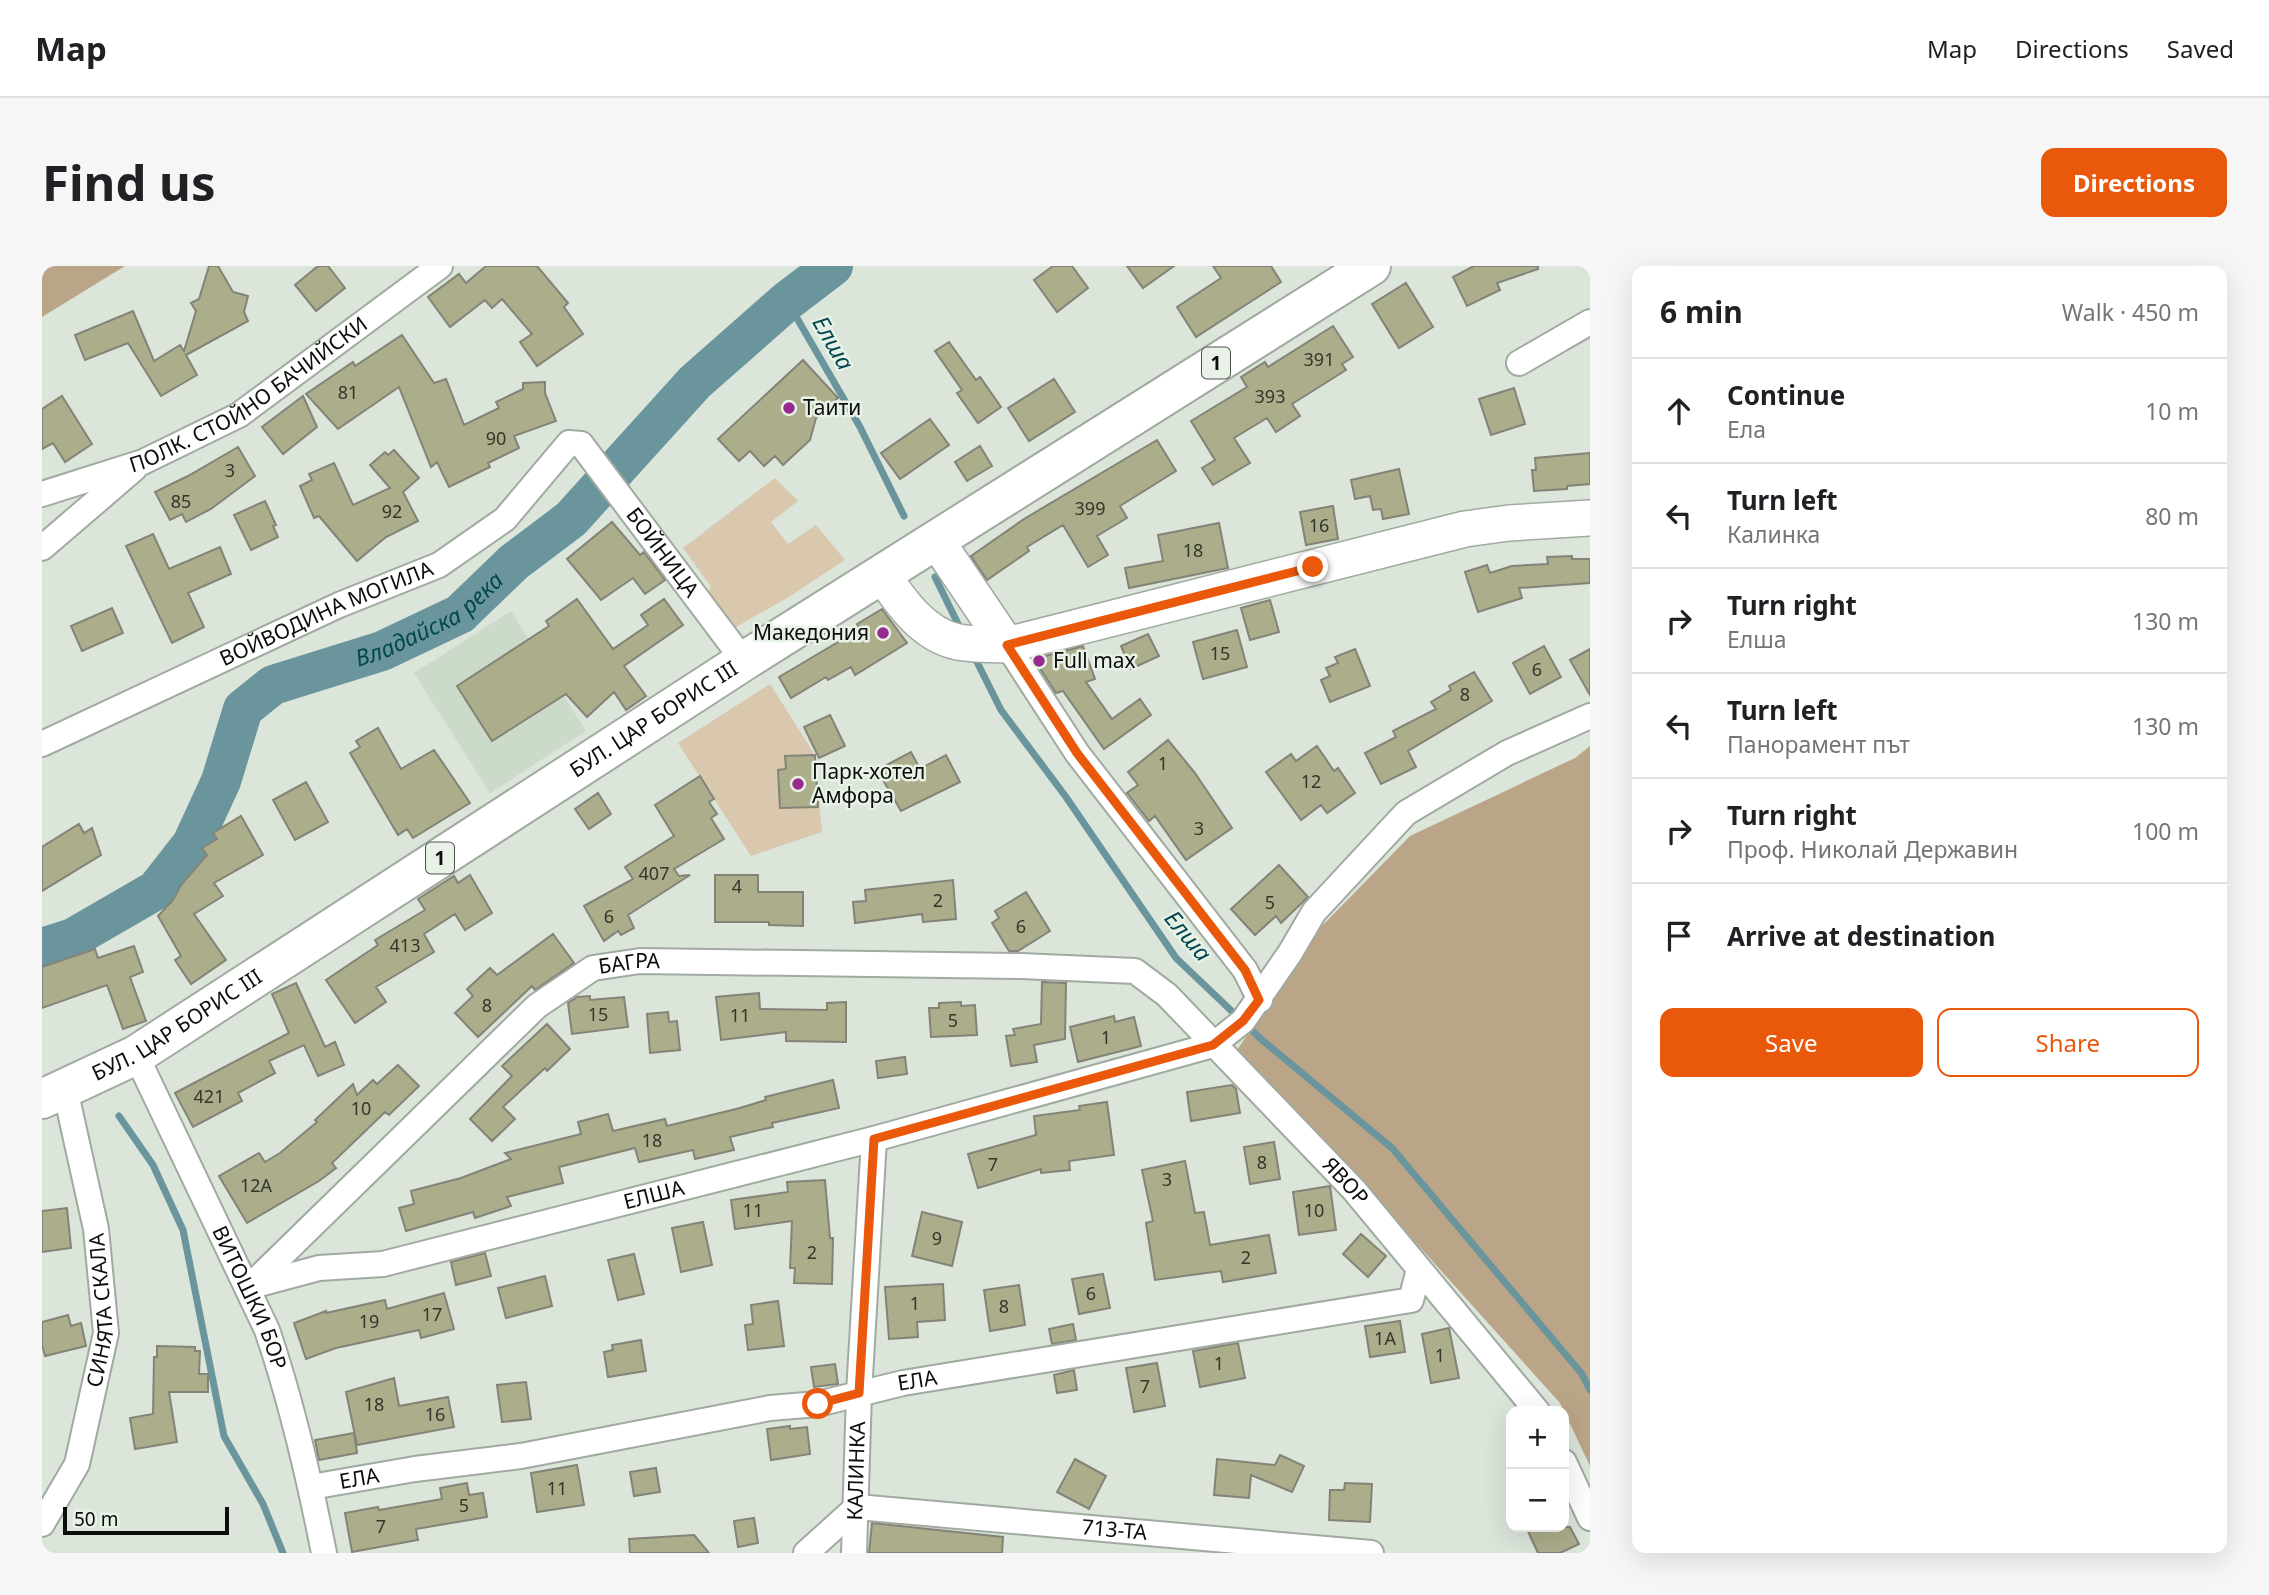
<!DOCTYPE html>
<meta charset="utf-8">
<style>
:root{--surface:#fff;--page:#f6f6f6;--text:#202124;--muted:#757577;--line:#e0e0e0;--accent:#ea580c}
body{margin:0;font-family:"Noto Sans",sans-serif;background:var(--page);color:var(--text)}
.controls{position:absolute;right:21px;bottom:21px;display:grid;overflow:hidden;border-radius:14px;box-shadow:0 7px 28px #0002}
.controls button{width:63px;height:63px;display:grid;place-items:center;padding:0;border:0;border-bottom:2px solid var(--line);background:var(--surface);color:var(--text);font:35px sans-serif}
.scale{position:absolute;left:21px;bottom:18px;width:166px;box-sizing:border-box;padding-left:7px;border:4px solid #0b0e0b;border-top:0;font-size:19px;line-height:24px;white-space:nowrap;color:#0b0e0b;-webkit-text-stroke:5px #e8f2e7;paint-order:stroke}
.stop{position:absolute;width:21px;height:21px;margin:-16px;border:5px solid #ea580c;border-radius:50%;background:#fff}
.stop.end{background:#ea580c;border-color:#fff;box-shadow:0 2px 7px #0008}
.list{margin:0;padding:0;list-style:none}
h2{display:flex;justify-content:space-between;align-items:center;height:91px;margin:0;padding:0 28px;font-size:30px}
h2 small{font-size:23px;font-weight:400;color:var(--muted)}
.list li{display:grid;grid-template-columns:46px 1fr auto;gap:21px;align-items:center;box-sizing:border-box;height:105px;padding:0 28px;border-top:2px solid var(--line)}
.list b{display:block;font-size:26px;white-space:nowrap}
.list p{margin:0;font-size:23px;white-space:nowrap;color:var(--muted)}
.list em{font-size:23px;font-style:normal;color:var(--muted)}
.actions{display:flex;gap:14px;padding:21px 28px}
.actions a{flex:1;padding:16px 0;border:2px solid var(--accent);border-radius:14px;text-align:center;font-size:24px;color:var(--accent)}
.actions .main{background:var(--accent);color:#fff}
.icon{flex:none;width:38px;height:38px;fill:none;stroke:currentColor;stroke-width:2;stroke-linecap:round;stroke-linejoin:round}
.map{position:relative;flex:none;width:1548px;height:1287px;overflow:hidden;border-radius:14px}
header{display:flex;align-items:center;gap:42px;box-sizing:border-box;height:98px;padding:0 35px;background:var(--surface);border-bottom:2px solid var(--line)}
header strong{font-size:33px}
nav{display:flex;gap:38px;margin-inline-start:auto;font-size:24px}
.intro{display:flex;align-items:center;justify-content:space-between;box-sizing:border-box;height:168px;padding:0 42px}
h1{margin:0;font-size:49px}
.button{padding:18px 32px;border-radius:14px;background:var(--accent);color:#fff;font-size:24px;font-weight:700}
main{display:flex;gap:42px;padding:0 42px}
aside{flex:1;background:var(--surface);border-radius:14px;box-shadow:0 7px 28px #0002}
.map>svg:first-child{display:block}
.built{fill:#cbdac9}
.green{fill:#d9c7ae}
.forest{fill:#bba589}
.lines{fill:none;stroke-linecap:round;stroke-linejoin:round}
.stream{stroke:#6b959d;stroke-width:7}
.river{stroke:#6b959d;stroke-width:40}
.building{fill:#acad8b;stroke:#838377;stroke-width:2}
.street-casing{stroke:#a1aaa0;stroke-width:28}
.secondary-casing{stroke:#a1aaa0;stroke-width:38}
.primary-casing{stroke:#a1aaa0;stroke-width:42}
.street{stroke:#fff;stroke-width:24}
.secondary{stroke:#fff;stroke-width:35}
.primary{stroke:#fff;stroke-width:38}
.route{stroke:#ea580c;stroke-width:9}
.poi-dot{fill:#962b8d;stroke:#e8f2e7;stroke-width:2.5}
.labels{text-anchor:middle;stroke-width:5;stroke-linejoin:round;paint-order:stroke}
.number-label{font-size:18px;fill:#33362b}
.shield{fill:#e8f2e7;stroke:#4d524d;stroke-width:2}
.shield-label{font-size:19px;font-weight:bold;fill:#0b0e0b}
.street-label{font-size:21px;fill:#0b0e0b;stroke:#e8f2e7}
.poi-label{font-size:21px;fill:#0b0e0b;stroke:#e8f2e7;text-anchor:start}
.water-label{font-size:23px;font-style:italic;fill:#034750;stroke:#e8f2e7}
</style>
<header>
<strong>Map</strong>
<nav><a>Map</a><a>Directions</a><a>Saved</a></nav>
</header>
<div class="intro"><h1>Find us</h1><a class="button">Directions</a></div>
<main>
<div class="map">
<svg width="1548" height="1287" viewBox="0 0 1548 1287">
<rect width="100%" height="100%" fill="#dbe5da"/>
<!-- built -->
<path class="built" d="M469 345 544 465 448 527 372 407Z"/>
<!-- green -->
<path class="green" d="M733 212 756 235 729 256 746 278 774 259 803 294 745 332 687 365 663 331 669 321 641 282Z
M728 418 773 489 780 566 709 590 636 477Z"/>
<!-- forest -->
<path class="forest" d="M0 0H83L0 51Z
M1548 480V1200L1518 1137 1322 919 1191 790 1276 664 1368 570 1533 492Z"/>
<g class="lines">
<!-- stream -->
<path class="stream" d="M745 35 818 161 862 250
M893 311 919 364
M932 390 959 444 1024 531 1134 692 1219 773 1350 882 1540 1108 1548 1124
M77 850 111 899 141 964 182 1170 221 1238 241 1287"/>
<!-- river -->
<path class="river" id="s1" d="M0 682 31 672 114 624 150 578 179 515 201 443 231 419 340 385 418 348 472 296 529 253 653 116 745 35 791 0"/>
</g>
<!-- building -->
<path class="building" d="M167 0H176L191 26 206 30 202 46 206 55 144 89 155 109 119 130 86 77 43 94 33 69 91 45 112 95 138 79 142 85 154 45 149 37 157 33Z
M276 0H286L303 22 274 45 253 19Z
M444 0H495L526 37 522 41 541 68 495 100 478 76 490 68 460 33 450 42 443 34 408 61 386 31 417 8 424 17Z
M1011 0H1030L1046 22 1015 46 992 14Z
M1085 0H1132L1101 22Z
M1171 0H1229L1239 16 1154 71 1135 41 1179 12Z
M1432 0H1496V3L1455 17 1458 24 1425 40 1411 11Z
M1364 17 1391 61 1357 82 1330 38Z
M1291 60 1311 91 1300 98 1304 104 1250 138 1258 150 1234 166 1225 152 1192 172 1208 197 1171 219 1160 202 1173 194 1149 155 1205 121 1199 111 1223 96 1226 101Z
M360 69 392 117 404 113 422 159 457 142 454 136 481 123V117L503 116V127L514 155 472 170 477 182 446 197 448 201 407 221 395 196 389 201 357 121 296 163 264 128 311 96 313 100Z
M907 76 934 114 938 111 959 141 936 157 915 127 920 124 893 85Z
M761 94 796 132 774 152 768 174 741 199 733 190 722 200 708 185 697 195 676 173Z
M1012 113 1033 146 987 175 966 142Z
M1472 122 1483 158 1449 169 1437 133Z
M20 130 50 178 23 196 11 177 0 183V143Z
M261 130 275 161 241 188 220 161Z
M888 153 907 179 858 213 839 187Z
M1115 174 1134 205 1078 240 1085 252 1055 270 1066 289 1046 301 1021 259 985 281 987 285 945 314 929 290 982 253Z
M938 180 950 200 925 215 913 196Z
M196 181 213 210 169 243 144 256 140 248 128 254 113 226 146 210Z
M352 184 377 212 361 226 376 255 344 271 315 295 277 250 272 252 258 220 270 214 267 208 292 197 311 239 348 222 328 199 343 186 346 189Z
M1548 187V218L1525 220V223L1492 225 1490 204H1494L1493 192Z
M1357 203 1367 248 1341 253 1339 243 1331 244 1328 230 1313 233 1309 214Z
M223 235 234 259 231 260 236 271 209 284 192 249Z
M1291 240 1296 273 1264 279 1258 246Z
M570 256 598 289 602 286 623 314 603 328 591 312 559 334 525 293Z
M1177 257 1186 302 1087 322 1083 302 1121 295 1116 269Z
M111 268 127 303 178 281 189 308 146 327 162 361 130 377 84 280Z
M1530 290V293H1548V317L1477 322 1480 332 1436 346 1423 306 1445 299 1448 307 1470 300 1506 298 1505 291Z
M535 333 571 383 606 359 599 349 622 333 641 359 582 400 604 430 584 444 572 426 545 451 524 428 450 475 415 420 507 360 504 355Z
M1228 334 1237 366 1208 374 1199 342Z
M70 342 81 367 40 385 29 360Z
M840 343 865 377 813 409 809 401 786 414 784 411 749 432 737 411 818 363 815 358Z
M1195 364 1205 401 1161 413 1151 376Z
M1106 368 1117 390 1089 403 1079 380Z
M1041 380 1053 413 1044 416 1070 453 1098 433 1109 449 1062 483 1021 425 1014 427 992 393Z
M1502 380 1519 411 1488 428 1471 397Z
M1313 383 1328 420 1288 436 1279 414 1288 410 1284 402 1296 397 1293 391Z
M1548 383V429L1528 394Z
M1432 406 1450 435 1366 485 1374 501 1339 518 1323 487 1354 471 1351 465 1394 443 1389 436 1409 424 1407 420Z
M788 449 803 480 777 492 762 461Z
M336 462 359 503 392 484 428 537 371 572 365 563 356 569 308 487 318 481 314 475Z
M1126 474 1153 507 1190 562 1144 594 1113 550 1107 555 1085 527 1096 519 1086 506Z
M1275 480 1292 505 1296 502 1313 527 1285 547 1279 539 1259 554 1224 506 1249 488 1254 495Z
M869 486 878 503 904 489 918 516 859 545 835 504Z
M773 489 776 541 738 542 736 504 744 503 743 490Z
M658 510 672 533 667 536 675 548 669 552 682 573 632 603 637 610 648 609 586 649 592 662 579 669 576 665 562 675 542 640 591 613 583 601 632 570 613 539Z
M264 516 286 556 253 574 231 534Z
M556 527 569 548 547 563 533 543Z
M199 550 221 589 172 617 181 630 152 648 184 694 149 718 133 694 139 690 116 650 131 634 139 619 165 589 160 582 175 573 171 567Z
M37 558 42 567 50 562 59 589 0 625V581Z
M1237 599 1266 631 1239 657 1234 650 1213 669 1189 643Z
M428 609 450 647 423 664 413 648 382 668 392 686 334 721 344 736 313 757 284 714 336 679 333 674 383 644 376 633 412 610 416 617Z
M673 609H716V626H761V660L727 659V656H673Z
M911 614 914 653 881 656 880 648 813 657 811 636 824 635 823 624Z
M984 626 1008 665 976 685H967L950 657 957 652 953 645Z
M511 668 532 697 493 724 490 720 436 771 413 747 431 730 425 723 448 702 455 709Z
M92 680 101 706 88 711 104 755 81 763 65 719 0 742V701L53 683 56 692Z
M1000 716 1024 717 1023 773 992 779 995 796 969 800 964 770 973 769 971 763 999 758Z
M254 717 283 781 293 776 302 799 276 810 262 779 227 795 233 807 196 827 200 835 151 861 133 827 247 767 230 728Z
M717 727 718 743 785 744V737L804 736V776L744 775V766L679 774 674 731Z
M548 730V734L582 731 586 761 530 768 526 737 535 731Z
M919 736V740L933 739 935 769 889 771 887 742H897V737Z
M626 746 627 756 635 755 638 784 608 787 605 748Z
M1072 750 1073 756 1092 751 1099 780 1036 796 1028 761Z
M505 758 528 783 505 805 503 802 461 841 473 853 450 875 428 853 470 810 460 800Z
M863 791 865 808 836 812 834 795Z
M356 799 377 820 347 849 343 846 290 897 294 902 277 915 205 957 177 910 217 887 223 896 238 887 275 856 273 854 311 818 315 829 331 814 335 818Z
M791 814 797 842 730 857 731 861 688 871 692 884 653 893 651 884 597 896 593 882 517 901 521 917 465 931 469 940 433 952 431 946 364 965 357 942 372 938 369 925 419 912 469 893 463 887 539 868 536 856 566 848 571 865 623 853 625 860 698 842 724 834 723 831Z
M1190 819 1194 823 1198 847 1149 855 1145 826Z
M1065 836 1072 889 1027 895 1028 904 999 907V903L936 922 926 888 994 869 992 850 1038 844 1037 840Z
M1232 876 1238 913 1208 918 1202 881Z
M1143 895 1153 947 1162 946 1168 979 1227 969 1234 1007 1181 1016 1179 1005 1113 1014 1104 957 1111 955 1100 904Z
M783 914 788 972H791L790 1018 752 1017 753 1002H748L750 955 693 963 689 934 746 926 745 916Z
M1288 920 1294 964 1257 969 1251 926Z
M25 942 29 982 0 986V945Z
M880 946 920 956 910 1000 870 990Z
M661 956 670 999 639 1006 630 962Z
M1319 968 1344 990 1326 1011 1301 988Z
M443 987 449 1010 414 1019 409 996Z
M592 988 602 1028 576 1034 566 994Z
M1061 1008 1068 1042 1037 1048 1030 1013Z
M503 1010 510 1040 464 1052 456 1022Z
M901 1018 903 1054 875 1056 876 1071 847 1073 843 1021Z
M977 1019 983 1059 948 1065 942 1024Z
M402 1027 412 1063 379 1072 377 1064 294 1082 264 1093 252 1057 284 1045V1047L343 1034 345 1043Z
M736 1035 742 1080 706 1084 703 1059 711 1058 709 1039Z
M26 1049 29 1060 39 1057 44 1080 3 1090 0 1079V1056Z
M1358 1055 1363 1086 1328 1091 1323 1060Z
M1031 1058 1034 1074 1010 1078 1007 1063Z
M1407 1062 1417 1112 1389 1117 1380 1068Z
M599 1074 604 1105 566 1111 562 1086 571 1084 570 1079Z
M1196 1077 1203 1112 1158 1121 1151 1085Z
M115 1080 153 1081V1085H158L157 1108H166V1126H127L135 1176 93 1183 88 1152 111 1148 112 1091H115Z
M1115 1097 1123 1140 1092 1146 1084 1102Z
M793 1098 796 1118 772 1121 769 1101Z
M1032 1104 1035 1124 1015 1127 1012 1109Z
M352 1112 357 1140 406 1131 412 1161 315 1179 304 1126Z
M484 1116 489 1153 460 1156 455 1119Z
M748 1160V1163L765 1161 768 1188 729 1194 725 1163Z
M312 1167 315 1187 277 1194 273 1174Z
M1238 1189 1262 1200 1250 1226 1209 1209 1207 1232 1172 1229 1175 1193 1233 1199Z
M1033 1193 1064 1210 1047 1243 1015 1226Z
M535 1199 542 1239 495 1246 489 1207Z
M614 1202 618 1226 592 1230 588 1206Z
M425 1217 427 1229 441 1227 445 1251 374 1263 376 1274 310 1286 303 1247 336 1241 337 1244 400 1233 398 1222Z
M1303 1217 1330 1218 1328 1256 1287 1254 1288 1224H1302Z
M712 1252 716 1277 696 1281 692 1255Z
M830 1257 961 1271 960 1287H827Z
M1484 1261H1528L1537 1278 1518 1287H1496Z
M652 1269 667 1287H588L587 1273Z"/>
<g class="lines">
<!-- street casing -->
<g class="street-casing">
<g id="street">
<path d="M1477 97 1548 56"/>
<path id="s2" d="M0 228 101 196 197 149 398 0"/>
<path d="M0 282 92 203"/>
<path d="M965 379 1035 487 1203 704 1218 734"/>
<path id="s3" d="M0 478 297 339 397 299 463 253 527 177 539 178 702 395"/>
<path id="s4" d="M94 789 225 1064C250 1137 267 1211 282 1287"/>
<path id="s5" d="M210 1020 277 1002 341 998 832 873 1171 779 1201 755 1248 687 1272 646 1364 547 1465 487 1548 450"/>
<path id="s6" d="M206 1022 495 740 551 702 598 695 979 700 1093 705 1125 729 1312 924 1495 1145"/>
<path d="M1522 1196 1548 1252"/>
<path id="s7" d="M269 1221 373 1203 479 1190 728 1142 776 1138 861 1117 1369 1034 1377 1003"/>
<path id="s8" d="M0 1258 35 1198 64 1067 54 963 23 823"/>
<path id="s9" d="M764 1287 815 1241 1329 1287"/>
<path id="s10" d="M812 1287 817 1127 832 873"/>
</g>
</g>
<!-- secondary casing -->
<g class="secondary-casing">
<path id="secondary" d="M894 274 965 379
M840 308C858 335 881 369 916 376 931 379 949 378 965 379L1423 263 1467 257 1548 252"/>
</g>
<!-- primary casing -->
<g class="primary-casing">
<g id="primary">
<path id="s11" d="M0 833 94 789 702 395 1329 0"/>
</g>
</g>
<!-- street -->
<use href="#street" class="street"/>
<!-- secondary -->
<use href="#secondary" class="secondary"/>
<!-- primary -->
<use href="#primary" class="primary"/>
</g>
<g class="lines">
<!-- route -->
<path class="route" d="M776 1138 817 1127 832 873 1171 779 1201 755 1217 734 1203 704 1035 487 965 379 1271 301"/>
</g>
<!-- markers -->
<g class="poi-dot">
<circle cx="747" cy="142" r="7"/>
<circle cx="841" cy="367" r="7"/>
<circle cx="997" cy="395" r="7"/>
<circle cx="756" cy="518" r="7"/>
</g>
<g class="labels">
<!-- number labels -->
<g class="number-label">
<text x="1277" y="100">391</text>
<text x="306" y="133">81</text>
<text x="1228" y="137">393</text>
<text x="454" y="179">90</text>
<text x="188" y="211">3</text>
<text x="139" y="242">85</text>
<text x="1048" y="249">399</text>
<text x="350" y="252">92</text>
<text x="1277" y="266">16</text>
<text x="1151" y="291">18</text>
<text x="1178" y="394">15</text>
<text x="1495" y="410">6</text>
<text x="1423" y="435">8</text>
<text x="1121" y="504">1</text>
<text x="1269" y="522">12</text>
<text x="1157" y="569">3</text>
<text x="612" y="614">407</text>
<text x="695" y="627">4</text>
<text x="896" y="641">2</text>
<text x="1228" y="643">5</text>
<text x="567" y="657">6</text>
<text x="979" y="667">6</text>
<text x="363" y="686">413</text>
<text x="445" y="746">8</text>
<text x="556" y="755">15</text>
<text x="698" y="756">11</text>
<text x="911" y="761">5</text>
<text x="1064" y="778">1</text>
<text x="167" y="837">421</text>
<text x="319" y="849">10</text>
<text x="610" y="881">18</text>
<text x="1220" y="903">8</text>
<text x="951" y="905">7</text>
<text x="1125" y="920">3</text>
<text x="214" y="926">12А</text>
<text x="711" y="951">11</text>
<text x="1272" y="951">10</text>
<text x="895" y="979">9</text>
<text x="770" y="993">2</text>
<text x="1204" y="998">2</text>
<text x="1049" y="1034">6</text>
<text x="873" y="1044">1</text>
<text x="962" y="1047">8</text>
<text x="390" y="1055">17</text>
<text x="327" y="1062">19</text>
<text x="1343" y="1079">1А</text>
<text x="1398" y="1096">1</text>
<text x="1177" y="1104">1</text>
<text x="1103" y="1127">7</text>
<text x="332" y="1145">18</text>
<text x="393" y="1155">16</text>
<text x="515" y="1229">11</text>
<text x="422" y="1246">5</text>
<text x="339" y="1267">7</text>
</g>
<!-- shield labels -->
<g class="shield">
<rect x="1160" y="81.5" width="28" height="31" rx="5"/>
<rect x="384" y="576.5" width="28" height="31" rx="5"/>
</g>
<g class="shield-label">
<text x="1174" y="104">1</text>
<text x="398" y="599">1</text>
</g>
<!-- street labels -->
<g class="street-label">
<text dy="7" stroke="none"><textPath href="#s2" startOffset="231">ПОЛК. СТОЙНО БАЧИЙСКИ</textPath></text>
<text dy="7" stroke="none"><textPath href="#s3" startOffset="763">БОЙНИЦА</textPath></text>
<text dy="7" stroke="none"><textPath href="#s3" startOffset="313">ВОЙВОДИНА МОГИЛА</textPath></text>
<text dy="7" stroke="none"><textPath href="#s11" startOffset="721">БУЛ. ЦАР БОРИС III</textPath></text>
<text dy="7" stroke="none"><textPath href="#s6" startOffset="508">БАГРА</textPath></text>
<text dy="7" stroke="none"><textPath href="#s11" startOffset="154">БУЛ. ЦАР БОРИС III</textPath></text>
<text dy="7" stroke="none"><textPath href="#s6" startOffset="1312">ЯВОР</textPath></text>
<text dy="7" stroke="none"><textPath href="#s5" startOffset="413">ЕЛША</textPath></text>
<text dy="7" stroke="none"><textPath href="#s4" startOffset="268">ВИТОШКИ БОР</textPath></text>
<text dy="7" stroke="none"><textPath href="#s8" startOffset="226">СИНЯТА СКАЛА</textPath></text>
<text dy="7" stroke="none"><textPath href="#s7" startOffset="616">ЕЛА</textPath></text>
<text dy="7" stroke="none"><textPath href="#s10" startOffset="82">КАЛИНКА</textPath></text>
<text dy="7" stroke="none"><textPath href="#s7" startOffset="49">ЕЛА</textPath></text>
<text dy="7" stroke="none"><textPath href="#s9" startOffset="327">713-ТА</textPath></text>
</g>
<!-- poi labels -->
<g class="poi-label">
<text x="761" y="149">Таити</text>
<text x="827" y="374" text-anchor="end">Македония</text>
<text x="1011" y="402">Full max</text>
<text x="770" y="513">Парк-хотел<tspan x="770" dy="24">Амфора</tspan></text>
</g>
<!-- water labels -->
<g class="water-label">
<text transform="translate(791 77) rotate(60)" y="8">Елша</text>
<text dy="8" stroke="none"><textPath href="#s1" startOffset="541">Владайска река</textPath></text>
<text transform="translate(1146 670) rotate(50)" y="8">Елша</text>
</g>
</g>
</svg>
<div class="controls">
<button>+</button>
<button>−</button>
</div>
<div class="scale">50 m</div>
<div class="stop" style="left:776px;top:1138px"></div>
<div class="stop end" style="left:1271px;top:301px"></div>
</div>
<aside>
<h2>6 min<small>Walk · 450 m</small></h2>
<ul class="list">
<li><svg class="icon" aria-label="ahead" viewBox="0 0 24 24"><path d="M12 20V5M6 11l6-6 6 6"/></svg><div><b>Continue</b><p>Ела</p></div><em>10 m</em></li>
<li><svg class="icon" aria-label="left" viewBox="0 0 24 24"><path d="M17 20v-9H6M10 6l-5 5 5 5"/></svg><div><b>Turn left</b><p>Калинка</p></div><em>80 m</em></li>
<li><svg class="icon" aria-label="right" viewBox="0 0 24 24"><path d="M7 20v-9h11M14 6l5 5-5 5"/></svg><div><b>Turn right</b><p>Елша</p></div><em>130 m</em></li>
<li><svg class="icon" aria-label="left" viewBox="0 0 24 24"><path d="M17 20v-9H6M10 6l-5 5 5 5"/></svg><div><b>Turn left</b><p>Панорамент път</p></div><em>130 m</em></li>
<li><svg class="icon" aria-label="right" viewBox="0 0 24 24"><path d="M7 20v-9h11M14 6l5 5-5 5"/></svg><div><b>Turn right</b><p>Проф. Николай Державин</p></div><em>100 m</em></li>
<li><svg class="icon" aria-label="arrive" viewBox="0 0 24 24"><path d="M6 21V4h12l-3 4 3 4H6"/></svg><div><b>Arrive at destination</b></div></li>
</ul>
<div class="actions"><a class="main">Save</a><a>Share</a></div>
</aside>
</main>
